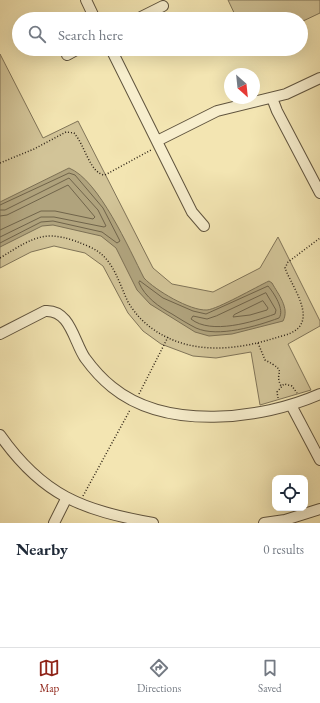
<!DOCTYPE html>
<style>
:root{--surface:#fff;--page:#f2f2f3;--text:#1f2937;--muted:#747a83;--line:#e0e1e3;--accent:#8f2418}
body{margin:0;font-family:"EB Garamond",serif;background:var(--page);color:var(--text)}
.controls{position:absolute;right:12px;bottom:12px;display:grid;overflow:hidden;border-radius:8px;box-shadow:0 4px 16px #0002}
.controls button{width:36px;height:36px;display:grid;place-items:center;padding:0;border:0;border-bottom:1px solid var(--line);background:var(--surface);color:var(--text);font:20px sans-serif}
.compass{position:absolute;left:224px;top:68px;width:36px;height:36px;border-radius:50%;background:var(--surface);box-shadow:0 4px 16px #0002;rotate:153deg}
.list{margin:0;padding:0;list-style:none}
h2{display:flex;justify-content:space-between;align-items:center;height:52px;margin:0;padding:0 16px;font-size:17px}
h2 small{font-size:13px;font-weight:400;color:var(--muted)}
.icon{flex:none;width:22px;height:22px;fill:none;stroke:currentColor;stroke-width:2;stroke-linecap:round;stroke-linejoin:round}
.map{position:relative;flex:none;width:320px;height:523px;overflow:hidden}
.search{position:absolute;background:var(--surface);box-shadow:0 4px 16px #0002;left:12px;right:12px;top:12px;height:44px;display:flex;align-items:center;gap:10px;box-sizing:border-box;padding:0 14px;border-radius:22px;color:var(--muted);font-size:15px}
.sheet{height:124px;background:var(--surface)}
nav{display:flex;justify-content:space-around;align-items:center;box-sizing:border-box;height:56px;border-top:1px solid var(--line);background:var(--surface);font-size:11px;color:var(--muted)}
nav a{display:grid;justify-items:center;gap:2px}
nav .on{color:var(--accent)}
.map>svg:first-child{display:block}
.green{fill:#d2c498;stroke:#807458}
.water{fill:#b0a37d;stroke:#7c7054}
.lines{fill:none;stroke-linecap:round;stroke-linejoin:round}
.shore{stroke:#70644a;stroke-width:1}
.minor-casing{stroke:#60543e;stroke-width:12}
.path{stroke:#2f2417;stroke-width:1.5;stroke-dasharray:1 2;stroke-linecap:butt}
.minor{stroke:#f7eecd;stroke-width:10}
</style>
<div class="map">
<svg width="320" height="523" viewBox="0 0 320 523">
<rect width="100%" height="100%" fill="#f3e5b2"/>
<filter id="stains"><feTurbulence type="fractalNoise" baseFrequency=".005" numOctaves="4"/><feColorMatrix values="0 0 0 0 .2 0 0 0 0 .09 0 0 0 0 .02 0 0 0 .5 -.17"/></filter>
<radialGradient id="worn" r=".72"><stop offset=".6" stop-color="#630" stop-opacity="0"/><stop offset="1" stop-color="#630" stop-opacity=".3"/></radialGradient>
<!-- green -->
<path class="green" d="M228 0H320V13L301 22V19H237Z
M0 54 43 138 78 121 153 268 172 284 213 292 260 268 278 237 320 321V326L288 344 311 390 260 405 251 352 216 358 193 356 161 344 143 331 128 313 103 266 85 253 54 246 31 252 0 268Z"/>
<!-- water -->
<path class="water" d="M69 168C99 180 129 249 144 278 155 290 190 311 207 310 218 309 256 287 269 281L272 283C278 294 290 308 283 321L232 334 209 336 195 332 150 304 137 290 116 248 101 236 53 225 42 226 0 247V202Z"/>
<g class="lines">
<!-- shore -->
<path class="shore" d="M0 205 69 173 75 175 103 208 120 241 117 243 102 232 53 221 41 222 0 243
M0 210H5L69 178 98 210 106 226 104 227 54 217H41L0 237
M0 216 7 215 68 185 95 217 93 219 55 211H41L0 230
M140 281 163 298 193 311 206 314 268 286C274 293 285 310 279 318 257 326 218 338 196 328 188 324 180 319 172 314 159 307 145 297 139 283Z
M266 293 276 310 275 314C253 322 211 335 191 319L193 316 207 319 216 316Z
M263 301 268 308 267 310 250 315 233 317 234 315Z"/>
<!-- minor casing -->
<g class="minor-casing">
<path id="minor" d="M86 0 95 19
M137 19 163 6
M111 49 192 212 204 226
M67 55 78 49
M272 98 277 111 320 193
M157 141 217 111 286 94 320 78
M0 334 45 311C70 309 74 342 85 358 93 369 102 379 112 387 166 431 261 420 320 394
M291 405 320 460
M0 435C43 496 82 510 153 523
M54 523 66 499
M264 523 285 520 320 509"/>
</g>
<!-- path -->
<path class="path" d="M0 163 34 149 66 132 74 133C85 145 90 174 105 175L151 150
M0 258C37 235 47 228 90 247 113 257 118 281 128 302 134 312 141 320 150 327 187 355 234 351 275 338 285 335 298 333 302 322 308 307 290 282 285 268L288 262 320 238
M258 343 265 360C290 373 273 370 281 386
M139 394 168 337
M278 398 277 392 284 384 292 386 297 393
M83 496 130 410"/>
<!-- minor -->
<use href="#minor" class="minor"/>
</g>
<rect width="100%" height="100%" filter="url(#stains)"/>
<rect width="100%" height="100%" fill="url(#worn)"/>
</svg>
<div class="controls">
<button><svg class="icon" aria-label="locate" viewBox="0 0 24 24"><circle cx="12" cy="12" r="6"/><path d="M12 2v4M12 18v4M2 12h4M18 12h4"/></svg></button>
</div>
<svg class="compass" viewBox="-18 -18 36 36"><path d="M0-13l5 13h-10z" fill="#e53935"/><path d="M0 13l5-13h-10z" fill="#747a83"/></svg>
<div class="search"><svg class="icon" aria-label="search" viewBox="0 0 24 24"><circle cx="10" cy="10" r="6"/><path d="M15 15l6 6"/></svg>Search here</div>
</div>
<section class="sheet">
<h2>Nearby<small>0 results</small></h2>
<ul class="list">
</ul>
</section>
<nav>
<a class="on"><svg class="icon" aria-label="map" viewBox="0 0 24 24"><path d="M3 6l6-2 6 2 6-2v14l-6 2-6-2-6 2zM9 4v14M15 6v14"/></svg>Map</a>
<a><svg class="icon" aria-label="directions" viewBox="0 0 24 24"><path d="M12 3l9 9-9 9-9-9zM9 14v-3h6M13 9l2 2-2 2"/></svg>Directions</a>
<a><svg class="icon" aria-label="saved" viewBox="0 0 24 24"><path d="M7 4h10v16l-5-4-5 4z"/></svg>Saved</a>
</nav>
